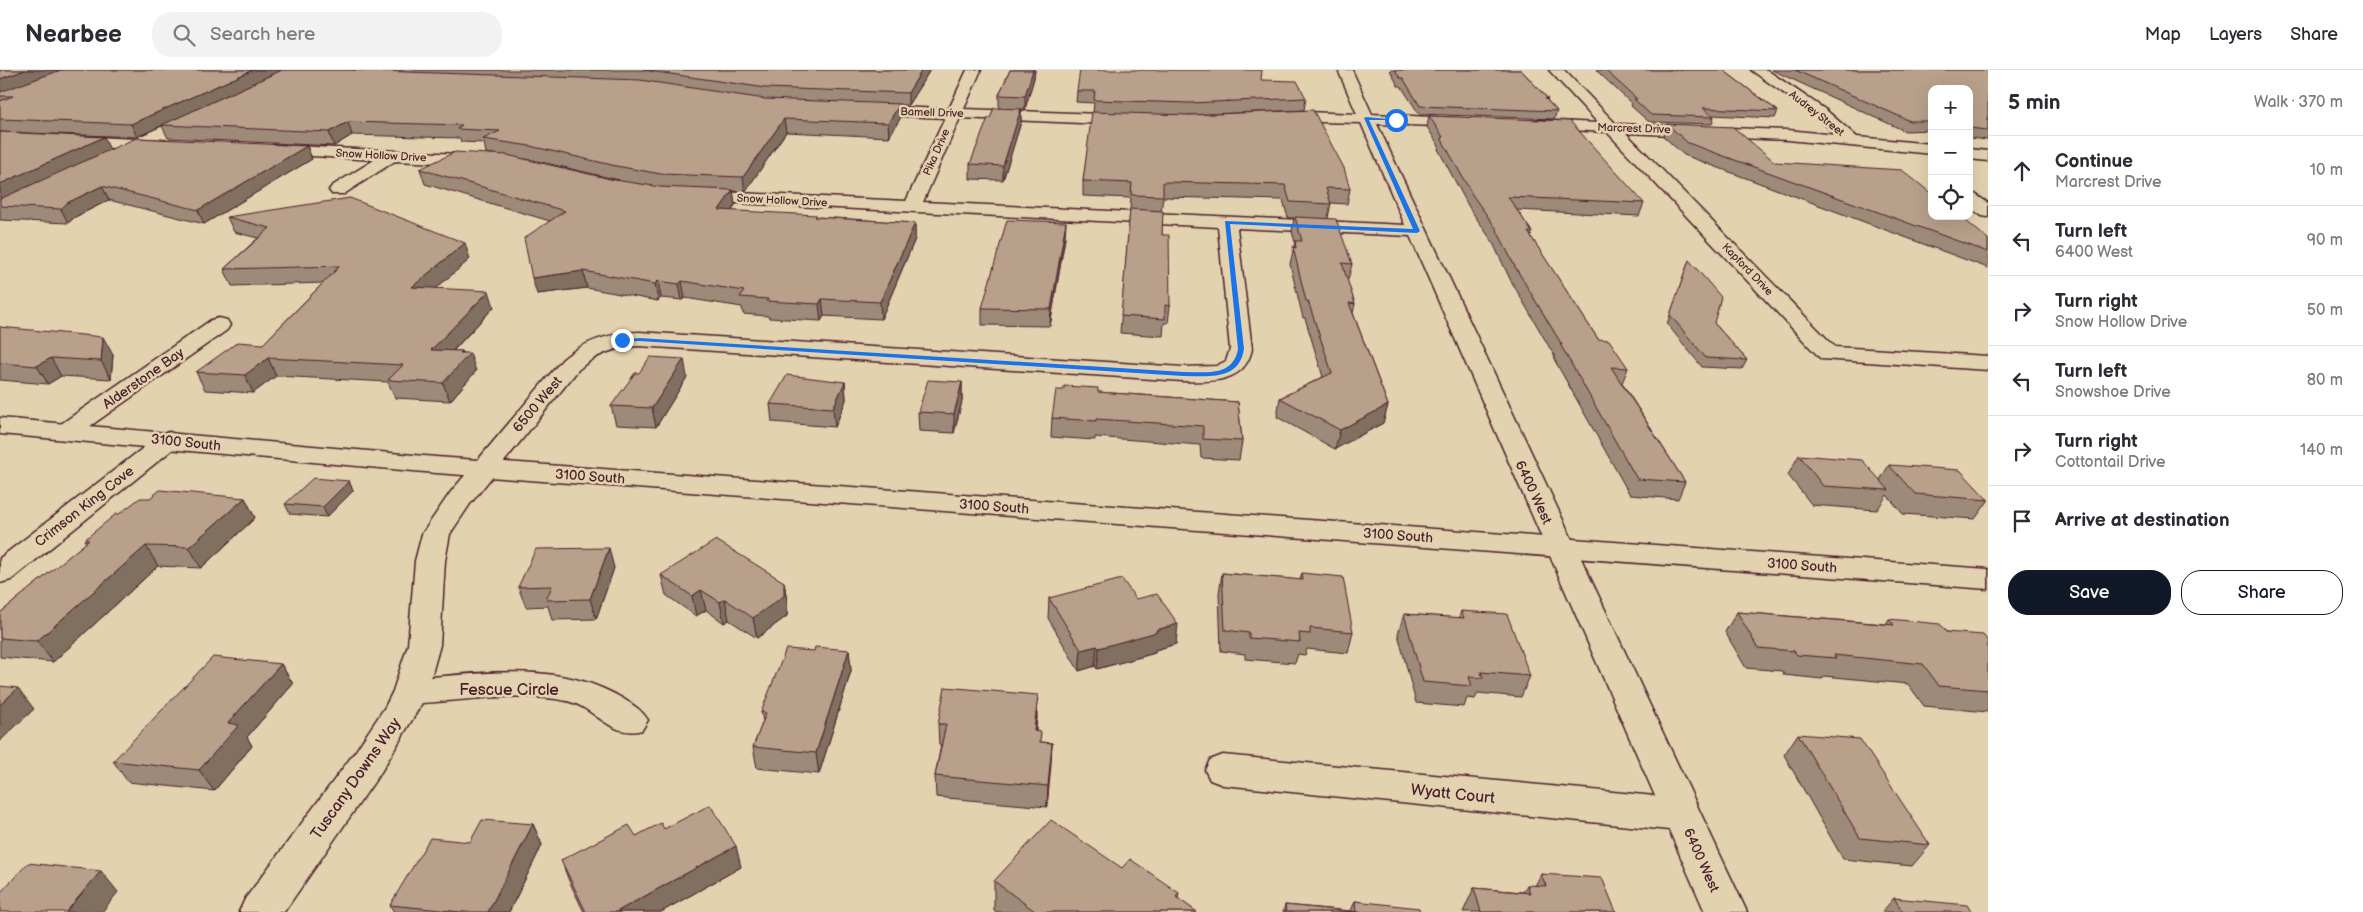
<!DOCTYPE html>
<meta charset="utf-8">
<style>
:root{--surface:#fff;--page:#f2f2f3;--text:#2b2b33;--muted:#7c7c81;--line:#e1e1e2;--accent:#111827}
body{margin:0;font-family:"Balsamiq Sans",sans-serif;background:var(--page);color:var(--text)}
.controls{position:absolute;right:15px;top:15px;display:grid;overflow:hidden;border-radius:10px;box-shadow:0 5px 20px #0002}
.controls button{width:45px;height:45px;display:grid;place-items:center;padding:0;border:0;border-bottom:1px solid var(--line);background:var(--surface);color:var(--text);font:25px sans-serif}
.stop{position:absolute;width:15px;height:15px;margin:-11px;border:4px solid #1a73e8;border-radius:50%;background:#fff}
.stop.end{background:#1a73e8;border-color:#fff;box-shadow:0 1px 5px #0008}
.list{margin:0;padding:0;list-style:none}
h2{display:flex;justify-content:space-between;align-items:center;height:65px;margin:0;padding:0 20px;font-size:21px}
h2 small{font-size:16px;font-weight:400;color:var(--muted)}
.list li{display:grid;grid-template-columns:32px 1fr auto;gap:15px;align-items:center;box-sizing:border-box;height:70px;padding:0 20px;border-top:1px solid var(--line)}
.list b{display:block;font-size:19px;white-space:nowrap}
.list p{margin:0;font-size:16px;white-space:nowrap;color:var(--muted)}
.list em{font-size:16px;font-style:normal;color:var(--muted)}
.actions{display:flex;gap:10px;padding:15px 20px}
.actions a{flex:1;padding:11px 0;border:1px solid var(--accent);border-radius:20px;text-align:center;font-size:18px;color:var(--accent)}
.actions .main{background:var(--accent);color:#fff}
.icon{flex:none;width:28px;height:28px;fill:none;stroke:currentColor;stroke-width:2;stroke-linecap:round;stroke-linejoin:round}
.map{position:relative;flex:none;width:1988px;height:842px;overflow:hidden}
header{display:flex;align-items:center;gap:30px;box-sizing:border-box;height:70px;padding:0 25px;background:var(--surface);border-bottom:1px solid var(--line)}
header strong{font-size:24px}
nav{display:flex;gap:28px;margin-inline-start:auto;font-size:18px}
.search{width:350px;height:45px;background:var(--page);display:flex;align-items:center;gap:12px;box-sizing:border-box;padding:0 18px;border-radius:20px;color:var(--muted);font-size:19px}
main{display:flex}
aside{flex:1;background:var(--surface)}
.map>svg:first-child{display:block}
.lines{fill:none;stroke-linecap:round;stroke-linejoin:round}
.minor-casing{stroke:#4a1f2b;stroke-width:3}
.major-casing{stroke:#4a1f2b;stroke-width:3}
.minor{fill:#e3d2af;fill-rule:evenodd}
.major{fill:#e3d2af;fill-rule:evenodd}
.wall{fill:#9e8a78;stroke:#4a1f2b;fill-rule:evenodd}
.shaded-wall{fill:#817061;stroke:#4a1f2b}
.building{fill:#b8a08b;stroke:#4a1f2b}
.route{fill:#1a73e8}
.labels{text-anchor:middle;stroke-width:5;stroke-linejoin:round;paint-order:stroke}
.far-street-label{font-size:11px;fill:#4a1f2b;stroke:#e3d2af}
.street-label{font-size:14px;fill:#4a1f2b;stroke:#e3d2af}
.near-street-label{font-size:16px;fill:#4a1f2b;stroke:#e3d2af}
</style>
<header>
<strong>Nearbee</strong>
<div class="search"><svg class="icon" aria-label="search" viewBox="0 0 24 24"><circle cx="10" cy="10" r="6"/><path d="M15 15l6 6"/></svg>Search here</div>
<nav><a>Map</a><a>Layers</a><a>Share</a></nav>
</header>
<main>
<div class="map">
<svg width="1988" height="842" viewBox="0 0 1988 842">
<rect width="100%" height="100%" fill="#e3d2af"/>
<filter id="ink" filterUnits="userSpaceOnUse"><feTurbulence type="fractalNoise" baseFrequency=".02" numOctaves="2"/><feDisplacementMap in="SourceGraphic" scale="10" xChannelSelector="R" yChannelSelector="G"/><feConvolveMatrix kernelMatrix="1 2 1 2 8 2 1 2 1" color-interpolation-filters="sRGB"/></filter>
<g filter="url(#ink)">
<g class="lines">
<!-- minor casing -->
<g class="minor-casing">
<path id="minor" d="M967 0H981L964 39 1129 45 1137 50 1129 55 960 48 923 132 1405 155 1361 53 1279 51 1271 46 1279 41 1357 44 1338 0H1352L1372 44 1471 49 1474 52 1466 57 1377 54 1747 842H1705L1669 760 1223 715 1210 710 1205 700 1210 690 1223 685 1655 726 1410 166 1237 158 1252 279C1245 313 1212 312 1183 311L639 276C615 277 596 284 578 300L470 434 450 464 445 491 440 575 431 607C496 602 563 593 622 628 633 635 641 639 648 650L642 660C611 669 595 637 567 631 520 621 469 630 422 633L381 702 284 842H239L245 829 355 682 385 637 393 621 408 575 415 491 422 464 450 423 562 290C584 271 610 263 639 262L1183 297 1216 296 1226 291 1230 279 1218 157 697 131 691 130 688 126 691 122 697 121 906 131 945 48 862 44 855 40 862 36 949 39Z
M1549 0H1564L1616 54 1788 60 1836 65 1816 46 1751 0H1767L1826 40 1857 67 1932 74V84L1788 70 1626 63 1835 277 1988 286V300L1821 289 1607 62 1532 58 1529 55 1537 50 1598 53Z
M0 63 160 70 166 72 168 75 166 78 160 80 0 73Z
M273 75 480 85 486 86 488 90 486 94 480 95 395 91 344 124H332L329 120 332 116 374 90 267 83 265 80 267 77Z
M1969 79 1988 81V91L1969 89Z
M1969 123 1975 124 1988 133V147L1982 146 1969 137Z
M219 248 227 250 230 255 227 260 76 366 67 369 58 366 54 361 58 356 211 250Z
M169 362 178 365 182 370 178 375 11 510 0 513V488L160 365Z"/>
</g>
<!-- major casing -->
<g class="major-casing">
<path id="major" d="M0 348 436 387 1988 499V519L436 403 0 364Z"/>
</g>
<!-- minor -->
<use href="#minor" class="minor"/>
<!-- major -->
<use href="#major" class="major"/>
</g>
<!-- wall -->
<path class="wall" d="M0 0H930L908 35H900L901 47 889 67 786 62 745 122 733 121 735 135 732 141 817 147 915 153V169L881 249 824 246 821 251 769 248 768 246 743 244 742 237 685 228 682 230 661 228 658 231 587 218 537 224 550 151 425 114 420 99 500 85 486 83 484 73 461 72 460 68 352 65 334 76 168 68 162 56 137 67 0 62ZM516 88 533 90 619 110H615Z
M1010 0H1035L1034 8 1025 39H1021V52L1003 110 970 109V94L990 48 999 38V25Z
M1390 0H1521L1548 29 1547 30 1557 41 1554 49 1419 44 1401 16H1398Z
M1596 0H1723L1778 41 1775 48 1712 45 1714 47 1712 54 1649 52 1631 36 1632 34Z
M1772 0H1988V70L1969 68V19H1932V60L1905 61Z
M1261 10 1306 28 1304 40 1188 45 1350 119 1347 134 1331 133 1328 148 1352 194 1348 210H1347L1355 234 1353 243 1388 335 1383 353 1335 379 1277 347 1280 328 1323 307 1305 248H1303L1290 194 1295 172 1292 162 1294 148H1288L1283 130 1163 127 1161 141 1162 165 1170 236 1168 253H1164L1163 266 1120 263 1131 128 1083 126V111L1093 42 1094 33 1076 32 1077 21Z
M1429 46 1644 133 1639 146 1517 140 1532 162 1531 167 1598 269 1628 298 1622 313 1685 412 1678 429 1630 425 1554 289 1555 287 1510 209 1492 171 1470 139 1438 79 1439 76 1427 57Z
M1667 54 1775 92 1988 169V198L1684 85 1663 66Z
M0 62 110 80 307 76 312 89 204 154 109 130 75 147 68 153 0 150Z
M227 147 470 189 436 218 494 237 453 281H462L476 301 450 331 395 328 388 312 276 306 253 323 205 320 196 302 263 274 323 213 232 216 224 199 258 168 234 162Z
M1065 168 1050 256 982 255V238Z
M1689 190 1714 253 1747 290 1742 299 1702 297 1667 254Z
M0 257 113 285 111 309 61 306 48 314 0 310Z
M687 307 656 357 616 355 611 336Z
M845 312 846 330 835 357 772 352 770 334Z
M962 312V331L954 363 919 361 918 342Z
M1098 322 1238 332 1242 371 1239 390 1201 388 1200 375 1095 367V370L1051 367 1052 348Z
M1799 385 1880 410 1889 395 1988 429V431L1975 449 1903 444 1887 425 1877 440 1812 435 1788 405Z
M349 411 353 421 327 447 290 444 285 434Z
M150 428H245L255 448 201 498 158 496 53 592 0 587V543L86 473 84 470Z
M614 498 596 549 552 550 548 536 526 537 518 517Z
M1222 503 1300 510 1302 503 1353 562 1348 583 1307 579 1305 585 1298 584 1295 593 1245 589V584L1221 581 1219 523Z
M661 505 784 512 787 532V546L757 568 729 550 724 553 706 540 696 546 666 525Z
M1049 528 1136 529 1176 574 1155 580V583L1097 599 1095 596 1079 601 1048 548Z
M1461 541 1530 606 1521 627 1478 623 1475 629 1467 628 1464 637 1416 633 1398 564 1404 544 1459 548Z
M1737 542 1886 554 1889 549 1988 571V642L1924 636 1908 614 1824 606 1822 609 1784 605 1782 601 1746 598 1725 562Z
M849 580 851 601 819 704 757 698 753 677 763 651 761 642 814 581Z
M281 594 293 614 247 667 252 676 214 721 128 712 113 691Z
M1037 646 1036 661 1041 672 1052 673 1047 737 936 727 935 706 941 675H939L938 654Z
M1798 664 1930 775 1912 796 1843 789 1784 685Z
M533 754 542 775 509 842H394L390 835Z
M664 759 741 797 661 842H584L569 811 561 790 636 766Z
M1122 798 1179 823 1178 829 1197 842H996L994 840V811Z
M1541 804 1616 842H1463L1474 818 1523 822 1527 815 1535 816Z
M1894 828 1972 842H1882Z
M1355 831 1420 842H1283L1285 835 1351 841Z"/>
<!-- shaded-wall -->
<path class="shaded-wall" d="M25 0H62L0 23V9Z
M253 0H282L137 67 131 54Z
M922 0H930L908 35V23Z
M1033 0H1035L1034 8 1025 39V26Z
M900 34 901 47 889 67 888 53Z
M1021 39V52L1003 110V96Z
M784 49 786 62 745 122 743 107Z
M348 52 352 65 334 76 329 62Z
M104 67 110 80 0 131V114Z
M307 76 312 89 204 154 198 140Z
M102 116 109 130 75 147 68 153 61 139 67 133Z
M733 120 735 135 722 155 719 140Z
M1066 152 1065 168 1050 256 1051 239Z
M915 153V169L881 249 880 232Z
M465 173 470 189 418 234 412 217Z
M583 201 587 218 537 224 532 208Z
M658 211 661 228 658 231 655 214Z
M682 211 685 228 682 230 679 214Z
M489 221 494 237 437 297 431 280Z
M822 229 824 246 821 251 819 234Z
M103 267 113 285 111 309 101 291Z
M462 281 464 289 470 283 476 301 450 331 443 313 460 283Z
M51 288 61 306 48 314 37 296Z
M268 288 276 306 253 323 245 305Z
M684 289 687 307 656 357 652 338Z
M845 312 846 330 835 357 833 338Z
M962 312V331L954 363V344Z
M1388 335 1383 353 1335 379 1340 360Z
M349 411 353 421 327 447 323 437Z
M245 428 255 448 201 498 189 477Z
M146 476 158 496 53 592 37 571Z
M609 478 614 498 596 549 590 529Z
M784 512 787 532V546L757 568 753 548Z
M701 520 706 540 696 546 692 526Z
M725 529 729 550 724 553 720 532Z
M1178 554 1176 574 1155 580V583L1097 599 1099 578 1156 560Z
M1097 576 1095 596 1079 601 1081 580Z
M849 580 851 601 819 704 816 683Z
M281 594 293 614 247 667 252 676 214 721 199 700 228 653Z
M18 618 34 639 0 671V635Z
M1038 625 1037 646 1034 682V661Z
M1052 673 1051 694 1047 737 1048 716Z
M533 754 542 775 509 842H488Z
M736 776 741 797 661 842H616Z
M101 801 118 822 102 842H66Z"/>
<!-- building -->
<path class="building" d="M0 0H25L0 9Z
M61 0H253L131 54 0 49V31L13 26H0V22Z
M282 0H349L640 10 765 29 900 34 888 53 784 49 743 107 661 104 616 96 530 76 483 69 500 61 457 59 462 55 348 52 329 62 162 55Z
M643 0H922L908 23 766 18Z
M1010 0H1033L1025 26 999 25Z
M1080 0H1262L1261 10 1297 11 1306 28 1189 33 1094 30 1095 21H1077Z
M1395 0H1521L1548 29 1545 28 1557 41 1420 36 1403 8H1400Z
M1605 0H1723L1778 41 1703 38 1714 47 1651 45 1634 29H1637Z
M1795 0H1988V60L1969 58V19H1932V51H1910Z
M994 38 1021 39 1003 96 970 94 988 48H990Z
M1313 40 1344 98 1350 119 1326 118 1331 134 1290 132 1285 115 1163 112V126L1131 125 1132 113 1083 111 1092 42 1190 45Z
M1429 46 1570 51 1644 133 1508 127 1532 162H1528L1598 269 1609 270 1628 298 1611 297 1685 412 1637 409 1560 274 1562 275 1514 195 1496 158 1473 126 1441 68 1443 67Z
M1667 54 1733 57 1775 92 1902 100 1932 124V146H1960L1988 169V182L1688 73Z
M0 62 104 67 0 114Z
M136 68 307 76 198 140 102 116 67 133 61 139 0 136V129Z
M455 82 507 85 615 110 660 117 733 120 719 140 817 145 815 147 915 153 880 232 822 229 819 234 766 231 768 229 740 227 744 221 682 211 679 214 658 211 655 214 583 201 532 208 524 168 565 141 420 99Z
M350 128 465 173 412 217 489 221 431 280 462 281 460 283H470L443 313 388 310 403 295 268 288 245 305 196 302 238 272 263 274 340 196 224 199 270 158 227 147Z
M1130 139 1163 141 1162 165H1169L1170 236 1165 235V249L1121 246Z
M1295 147 1336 149 1352 194 1342 193 1355 234 1349 233 1388 335 1340 360 1280 328 1332 303 1308 231H1306L1293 177 1296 178 1295 171H1302Z
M1007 150 1066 152 1051 239 982 238Z
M1689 190 1721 227 1714 253 1747 290 1706 288 1670 245Z
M0 257 103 267 101 291 51 288 37 296 0 293Z
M650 287 684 289 652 338 611 336 635 303H639Z
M787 305 845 312 833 338 770 334Z
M928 310 962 312 954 344 918 342Z
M1064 316 1098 318V322L1238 332 1242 371 1203 369V356L1096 349V351L1052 348 1056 320H1064Z
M1799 385 1862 390 1889 420 1823 416Z
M1889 395 1960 400 1988 430 1915 424Z
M313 408 349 411 323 437 285 434Z
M160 420 245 428 189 477 146 476 37 571 0 568V543L89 470H84L116 444H119L140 428H150Z
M716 470 784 512V526L753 548 725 529 720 532 701 520 692 526 661 505Z
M609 478 590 529 546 530 552 516 518 517 536 479Z
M1222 503 1303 510 1302 503 1343 507 1353 562 1310 558V564L1299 563 1300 572 1249 568V563L1225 560Z
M1122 509 1136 529 1157 524 1178 554 1156 560 1157 562 1099 578 1097 576 1081 580 1049 528Z
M1461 541 1507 544 1530 606 1481 602 1483 608 1469 607 1472 616 1423 612 1404 544 1464 548Z
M1737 542 1894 555 1889 549 1940 554 1946 562 1983 565 1988 571V620L1939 616 1923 594 1834 585 1836 588 1797 585 1794 581 1758 578Z
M815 577 849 580 816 683 753 677 766 643 761 642 786 579 814 581Z
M213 587 281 594 228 653 239 655 199 700 113 691Z
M0 616 18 618 0 635Z
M945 617 1038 625 1034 661 1041 662 1040 672 1052 673 1048 716 935 706 946 654H938Z
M1798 664 1860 669 1930 775 1860 768Z
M710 735 736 776 616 842H586L561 790 629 755 636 766 661 753 664 759Z
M482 750 533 754 488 842H461L390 835 430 768 470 772Z
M1051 750 1122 798 1130 789 1179 823 1176 827 1197 842H1036L994 811Z
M28 793 101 801 66 842H68H0V823Z
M1541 804 1602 808 1616 842H1481L1474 818 1530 823 1527 815 1546 816Z
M1894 828 1967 835 1972 842H1903Z
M1355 831 1419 838 1420 842H1286L1285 835 1356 842Z"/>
</g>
<!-- route -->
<path class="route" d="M1366 47 1399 50H1369L1420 161 1417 163 1230 154 1244 279C1239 311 1209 306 1183 306L639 271 622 272 619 270 639 268 1183 302C1206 302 1233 307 1238 279L1225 151 1413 159 1364 48Z"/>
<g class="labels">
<!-- far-street labels -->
<g class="far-street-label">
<text transform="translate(932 42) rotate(2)" y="4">Bamell Drive</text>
<text transform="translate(1817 43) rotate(38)" y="4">Audrey Street</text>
<text transform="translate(1634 58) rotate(2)" y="4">Marcrest Drive</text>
<text transform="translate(936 82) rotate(-66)" y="4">Pika Drive</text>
<text transform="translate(381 85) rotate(3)" y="4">Snow Hollow Drive</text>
<text transform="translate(782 130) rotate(3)" y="4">Snow Hollow Drive</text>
<text transform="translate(1748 199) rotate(46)" y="4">Kapford Drive</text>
</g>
<!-- street labels -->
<g class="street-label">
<text transform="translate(143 308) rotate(-35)" y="5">Alderstone Bay</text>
<text transform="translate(537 334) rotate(-50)" y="5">6500 West</text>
<text transform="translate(186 372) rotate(6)" y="5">3100 South</text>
<text transform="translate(590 406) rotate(4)" y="5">3100 South</text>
<text transform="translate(1534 422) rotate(65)" y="5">6400 West</text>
<text transform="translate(84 436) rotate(-38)" y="5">Crimson King Cove</text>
<text transform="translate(994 436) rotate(4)" y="5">3100 South</text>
<text transform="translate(1398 465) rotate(4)" y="5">3100 South</text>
<text transform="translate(1802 495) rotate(4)" y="5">3100 South</text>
<text transform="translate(1702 790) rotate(66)" y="5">6400 West</text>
</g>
<!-- near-street labels -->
<g class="near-street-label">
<text x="509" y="625">Fescue Circle</text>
<text transform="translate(355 708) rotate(-55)" y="6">Tuscany Downs Way</text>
<text transform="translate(1453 723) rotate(6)" y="6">Wyatt Court</text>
</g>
</g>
</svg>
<div class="controls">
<button>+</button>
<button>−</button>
<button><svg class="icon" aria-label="locate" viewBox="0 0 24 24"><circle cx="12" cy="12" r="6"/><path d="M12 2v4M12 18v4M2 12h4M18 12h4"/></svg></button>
</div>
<div class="stop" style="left:1396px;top:50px"></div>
<div class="stop end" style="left:622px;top:270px"></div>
</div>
<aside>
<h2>5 min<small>Walk · 370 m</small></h2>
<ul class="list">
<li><svg class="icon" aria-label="ahead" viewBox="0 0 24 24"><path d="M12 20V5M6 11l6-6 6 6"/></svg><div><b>Continue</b><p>Marcrest Drive</p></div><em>10 m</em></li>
<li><svg class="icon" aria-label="left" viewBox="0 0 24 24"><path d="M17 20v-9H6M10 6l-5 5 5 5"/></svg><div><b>Turn left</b><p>6400 West</p></div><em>90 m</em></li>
<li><svg class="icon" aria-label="right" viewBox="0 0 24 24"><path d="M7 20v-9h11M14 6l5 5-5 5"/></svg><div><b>Turn right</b><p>Snow Hollow Drive</p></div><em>50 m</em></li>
<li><svg class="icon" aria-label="left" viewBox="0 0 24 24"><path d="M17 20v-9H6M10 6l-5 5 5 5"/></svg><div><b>Turn left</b><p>Snowshoe Drive</p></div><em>80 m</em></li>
<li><svg class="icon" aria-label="right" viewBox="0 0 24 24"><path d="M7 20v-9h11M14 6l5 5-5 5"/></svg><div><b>Turn right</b><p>Cottontail Drive</p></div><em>140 m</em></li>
<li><svg class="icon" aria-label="arrive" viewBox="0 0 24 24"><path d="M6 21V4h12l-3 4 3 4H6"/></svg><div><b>Arrive at destination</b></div></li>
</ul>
<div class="actions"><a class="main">Save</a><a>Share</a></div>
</aside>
</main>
